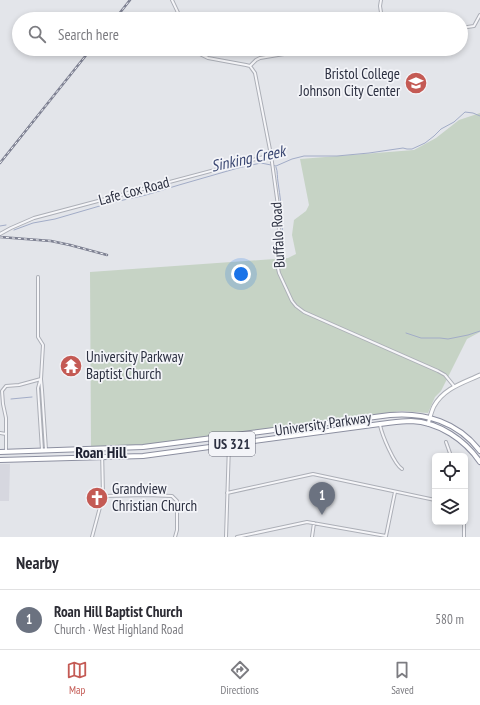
<!DOCTYPE html>
<meta charset="utf-8">
<style>
:root{--surface:#fff;--page:#f7f7f7;--text:#2b2b33;--muted:#7c7c81;--line:#e1e1e2;--accent:#c45a54}
body{margin:0;font-family:"PT Sans Narrow",sans-serif;background:var(--page);color:var(--text)}
.controls{position:absolute;right:12px;bottom:12px;display:grid;overflow:hidden;border-radius:6px;box-shadow:0 2px 6px #0003}
.controls button{width:36px;height:36px;display:grid;place-items:center;padding:0;border:0;border-bottom:1px solid var(--line);background:var(--surface);color:var(--text);font:20px sans-serif}
.you{position:absolute;left:241px;top:274px;width:14px;height:14px;margin:-10px;border:3px solid #fff;border-radius:50%;background:#1a73e8;box-shadow:0 0 0 6px #1a73e833}
.badge{display:grid;place-items:center;width:26px;height:26px;border-radius:50%;background:var(--accent);color:#fff;font-size:13px;font-weight:700}
.pin{position:absolute;translate:-50% -33px;filter:drop-shadow(0 1px 2px #0008)}
.pin::after{content:'';position:absolute;top:21px;width:14px;height:12px;background:inherit;clip-path:polygon(0 0,100% 0,50% 100%)}
.list{margin:0;padding:0;list-style:none}
h2{display:flex;justify-content:space-between;align-items:center;height:52px;margin:0;padding:0 16px;font-size:17px}
h2 small{font-size:13px;font-weight:400;color:var(--muted)}
.list li{display:grid;grid-template-columns:26px 1fr auto;gap:12px;align-items:center;box-sizing:border-box;height:60px;padding:0 16px;border-top:1px solid var(--line)}
.list b{display:block;font-size:15px;white-space:nowrap}
.list p{margin:0;font-size:13px;white-space:nowrap;color:var(--muted)}
.list em{font-size:13px;font-style:normal;color:var(--muted)}
.icon{flex:none;width:22px;height:22px;fill:none;stroke:currentColor;stroke-width:2;stroke-linecap:round;stroke-linejoin:round}
.map{position:relative;flex:none;width:480px;height:537px;overflow:hidden}
.search{position:absolute;background:var(--surface);box-shadow:0 2px 6px #0003;left:12px;right:12px;top:12px;height:44px;display:flex;align-items:center;gap:10px;box-sizing:border-box;padding:0 14px;border-radius:22px;color:var(--muted);font-size:15px}
.sheet{height:112px;background:var(--surface)}
nav{display:flex;justify-content:space-around;align-items:center;box-sizing:border-box;height:56px;border-top:1px solid var(--line);background:var(--surface);font-size:11px;color:var(--muted)}
nav a{display:grid;justify-items:center;gap:2px}
nav .on{color:var(--accent)}
.map>svg:first-child{display:block}
.built{fill:#d6d7df}
.grass{fill:#c6d3c5}
.lines{fill:none;stroke-linecap:round;stroke-linejoin:round}
.stream{stroke:#a2acc7;stroke-width:1}
.street-casing{stroke:#acafb7;stroke-width:4}
.secondary-casing{stroke:#acafb7;stroke-width:5}
.highway-casing{stroke:#8c8fa0;stroke-width:6}
.street{stroke:#f6f6f9;stroke-width:2}
.secondary{stroke:#fff;stroke-width:3}
.highway{stroke:#fff;stroke-width:4}
.rail-casing{stroke:#7e8192;stroke-width:2.5}
.rail{stroke:#f3f4f8;stroke-width:1;stroke-dasharray:3;stroke-linecap:butt}
.labels{text-anchor:middle;stroke-width:3.5;stroke-linejoin:round;paint-order:stroke}
.shield{fill:#f3f4f8;stroke:#686b78;stroke-width:1}
.shield-label{font-size:14px;font-weight:bold;fill:#2c3041}
.poi-label{font-size:15px;fill:#2c3041;stroke:#f3f4f8;text-anchor:start}
.street-label{font-size:15px;fill:#2c3041;stroke:#f3f4f8}
.water-label{font-size:16px;font-style:italic;fill:#3a4772;stroke:#f3f4f8}
.neighbourhood-label{font-size:16px;font-weight:bold;fill:#1e2132;stroke:#f3f4f8}
</style>
<div class="map">
<svg width="480" height="537" viewBox="0 0 480 537">
<rect width="100%" height="100%" fill="#e3e5ea"/>
<!-- built -->
<path class="built" d="M0 464H10L9 501H0Z"/>
<!-- grass -->
<path class="grass" d="M480 113V332L467 339 441 391 435 397 428 413 401 411 151 444 91 447 90 272 288 258 296 254 292 235 294 220 306 211 309 205 300 159 414 150 436 138 459 120Z"/>
<g class="lines">
<!-- stream -->
<path class="stream" d="M276 167C278 172 277 177 278 182 280 196 282 209 282 223 283 235 280 251 285 263
M0 226 6 225
M14 230 33 223 55 219 110 203 146 195 179 185 238 168 261 163 276 166 292 159 304 156H337L369 153 403 148 407 149H412L425 143 434 136 441 129 454 122 465 112 473 113 480 116
M406 333 421 338H440L448 339 468 335 480 331
M11 399 32 397"/>
<!-- street casing -->
<g class="street-casing">
<path id="street" d="M172 0 181 19
M381 0 380 6 382 19
M461 28 474 26 480 15
M195 49 200 54 208 58 246 65 250 66 255 73 271 155 279 213V227L277 264 279 273 292 301 296 306 304 312 438 371 445 375 454 386
M250 66 256 60 260 58 314 49
M0 234 11 228 34 218 271 155
M38 277V337L43 345 41 379 42 390 46 450
M40 381 38 388 42 450
M380 425C382 435 394 464 402 469
M0 433 6 434
M446 442 451 456
M6 452V418L3 404 2 391 6 386 19 385 41 379
M227 493 313 474 435 500
M103 496 147 495 172 496 177 501V530L175 537
M92 537 103 496 102 449
M226 537 229 445 228 436
M237 537 307 522 386 536 395 492
M312 537 314 523
M464 537V522"/>
</g>
<!-- secondary casing -->
<g class="secondary-casing">
<path id="secondary" d="M428 424C430 418 431 412 434 406 444 388 463 383 480 375"/>
</g>
<!-- highway casing -->
<g class="highway-casing">
<path id="highway" d="M0 452 143 447 390 415C425 412 458 422 480 451
M0 460 143 456 380 424C390 423 400 421 411 421 439 422 465 440 480 462"/>
</g>
<!-- street -->
<use href="#street" class="street"/>
<!-- secondary -->
<use href="#secondary" class="secondary"/>
<!-- highway -->
<use href="#highway" class="highway"/>
<!-- rail casing -->
<g class="rail-casing">
<path id="rail" d="M115 19 130 0
M0 163 91 49
M0 237 51 241 70 245 107 255"/>
</g>
<!-- rail -->
<use href="#rail" class="rail"/>
</g>
<!-- icons -->
<defs>
<g id="school-disc" transform="scale(1.15)"><circle r="9.5" fill="#c45a54" stroke="#f3f4f8"/><path d="M0-5L7-2L0 1L-7-2ZM-4 1L0 2.5L4 1V4Q0 6-4 4Z" fill="#fff"/></g>
<g id="temple-disc" transform="scale(1.15)"><circle r="9.5" fill="#c45a54" stroke="#f3f4f8"/><path d="M0-6L5-2H3V0L6.5 2.5H4V6H1.5V3h-3V6H-4V2.5H-6.5L-3 0V-2H-5Z" fill="#fff"/></g>
<g id="church-disc" transform="scale(1.15)"><circle r="9.5" fill="#c45a54" stroke="#f3f4f8"/><path d="M-1.2-6h2.4v3.5h3.3v2.4h-3.3V6h-2.4V-.1h-3.3v-2.4h3.3Z" fill="#fff"/></g>
</defs>
<g fill-rule="evenodd">
<use href="#school-disc" x="416" y="83"/>
<use href="#temple-disc" x="71" y="366"/>
<use href="#church-disc" x="97" y="498"/>
</g>
<g class="labels">
<!-- shield labels -->
<rect class="shield" x="209" y="432" width="46" height="24" rx="3"/>
<g class="shield-label">
<text x="232" y="449">US 321</text>
</g>
<!-- poi labels -->
<g class="poi-label">
<text x="400" y="79" text-anchor="end">Bristol College<tspan x="400" dy="17">Johnson City Center</tspan></text>
<text x="86" y="362">University Parkway<tspan x="86" dy="17">Baptist Church</tspan></text>
<text x="112" y="494">Grandview<tspan x="112" dy="17">Christian Church</tspan></text>
</g>
<!-- street labels -->
<g class="street-label">
<text transform="translate(134 191) rotate(-15)" y="5">Lafe Cox Road</text>
<text transform="translate(278 235) rotate(-93)" y="5">Buffalo Road</text>
<text transform="translate(323 424) rotate(-8)" y="5">University Parkway</text>
</g>
<!-- water labels -->
<g class="water-label">
<text transform="translate(248 158) rotate(-12)" y="6">Sinking Creek</text>
</g>
<!-- neighbourhood labels -->
<g class="neighbourhood-label">
<text x="101" y="458">Roan Hill</text>
</g>
</g>
</svg>
<div class="controls">
<button><svg class="icon" aria-label="locate" viewBox="0 0 24 24"><circle cx="12" cy="12" r="6"/><path d="M12 2v4M12 18v4M2 12h4M18 12h4"/></svg></button>
<button><svg class="icon" aria-label="layers" viewBox="0 0 24 24"><path d="M12 4l9 5-9 5-9-5zM3 14l9 5 9-5"/></svg></button>
</div>
<div class="you"></div>
<div class="pin badge" style="left:322px;top:515px;background:#6b7280">1</div>
<div class="search"><svg class="icon" aria-label="search" viewBox="0 0 24 24"><circle cx="10" cy="10" r="6"/><path d="M15 15l6 6"/></svg>Search here</div>
</div>
<section class="sheet">
<h2>Nearby<small></small></h2>
<ul class="list">
<li><span class="badge" style="background:#6b7280">1</span><div><b>Roan Hill Baptist Church</b><p>Church · West Highland Road</p></div><em>580 m</em></li>
</ul>
</section>
<nav>
<a class="on"><svg class="icon" aria-label="map" viewBox="0 0 24 24"><path d="M3 6l6-2 6 2 6-2v14l-6 2-6-2-6 2zM9 4v14M15 6v14"/></svg>Map</a>
<a><svg class="icon" aria-label="directions" viewBox="0 0 24 24"><path d="M12 3l9 9-9 9-9-9zM9 14v-3h6M13 9l2 2-2 2"/></svg>Directions</a>
<a><svg class="icon" aria-label="saved" viewBox="0 0 24 24"><path d="M7 4h10v16l-5-4-5 4z"/></svg>Saved</a>
</nav>
